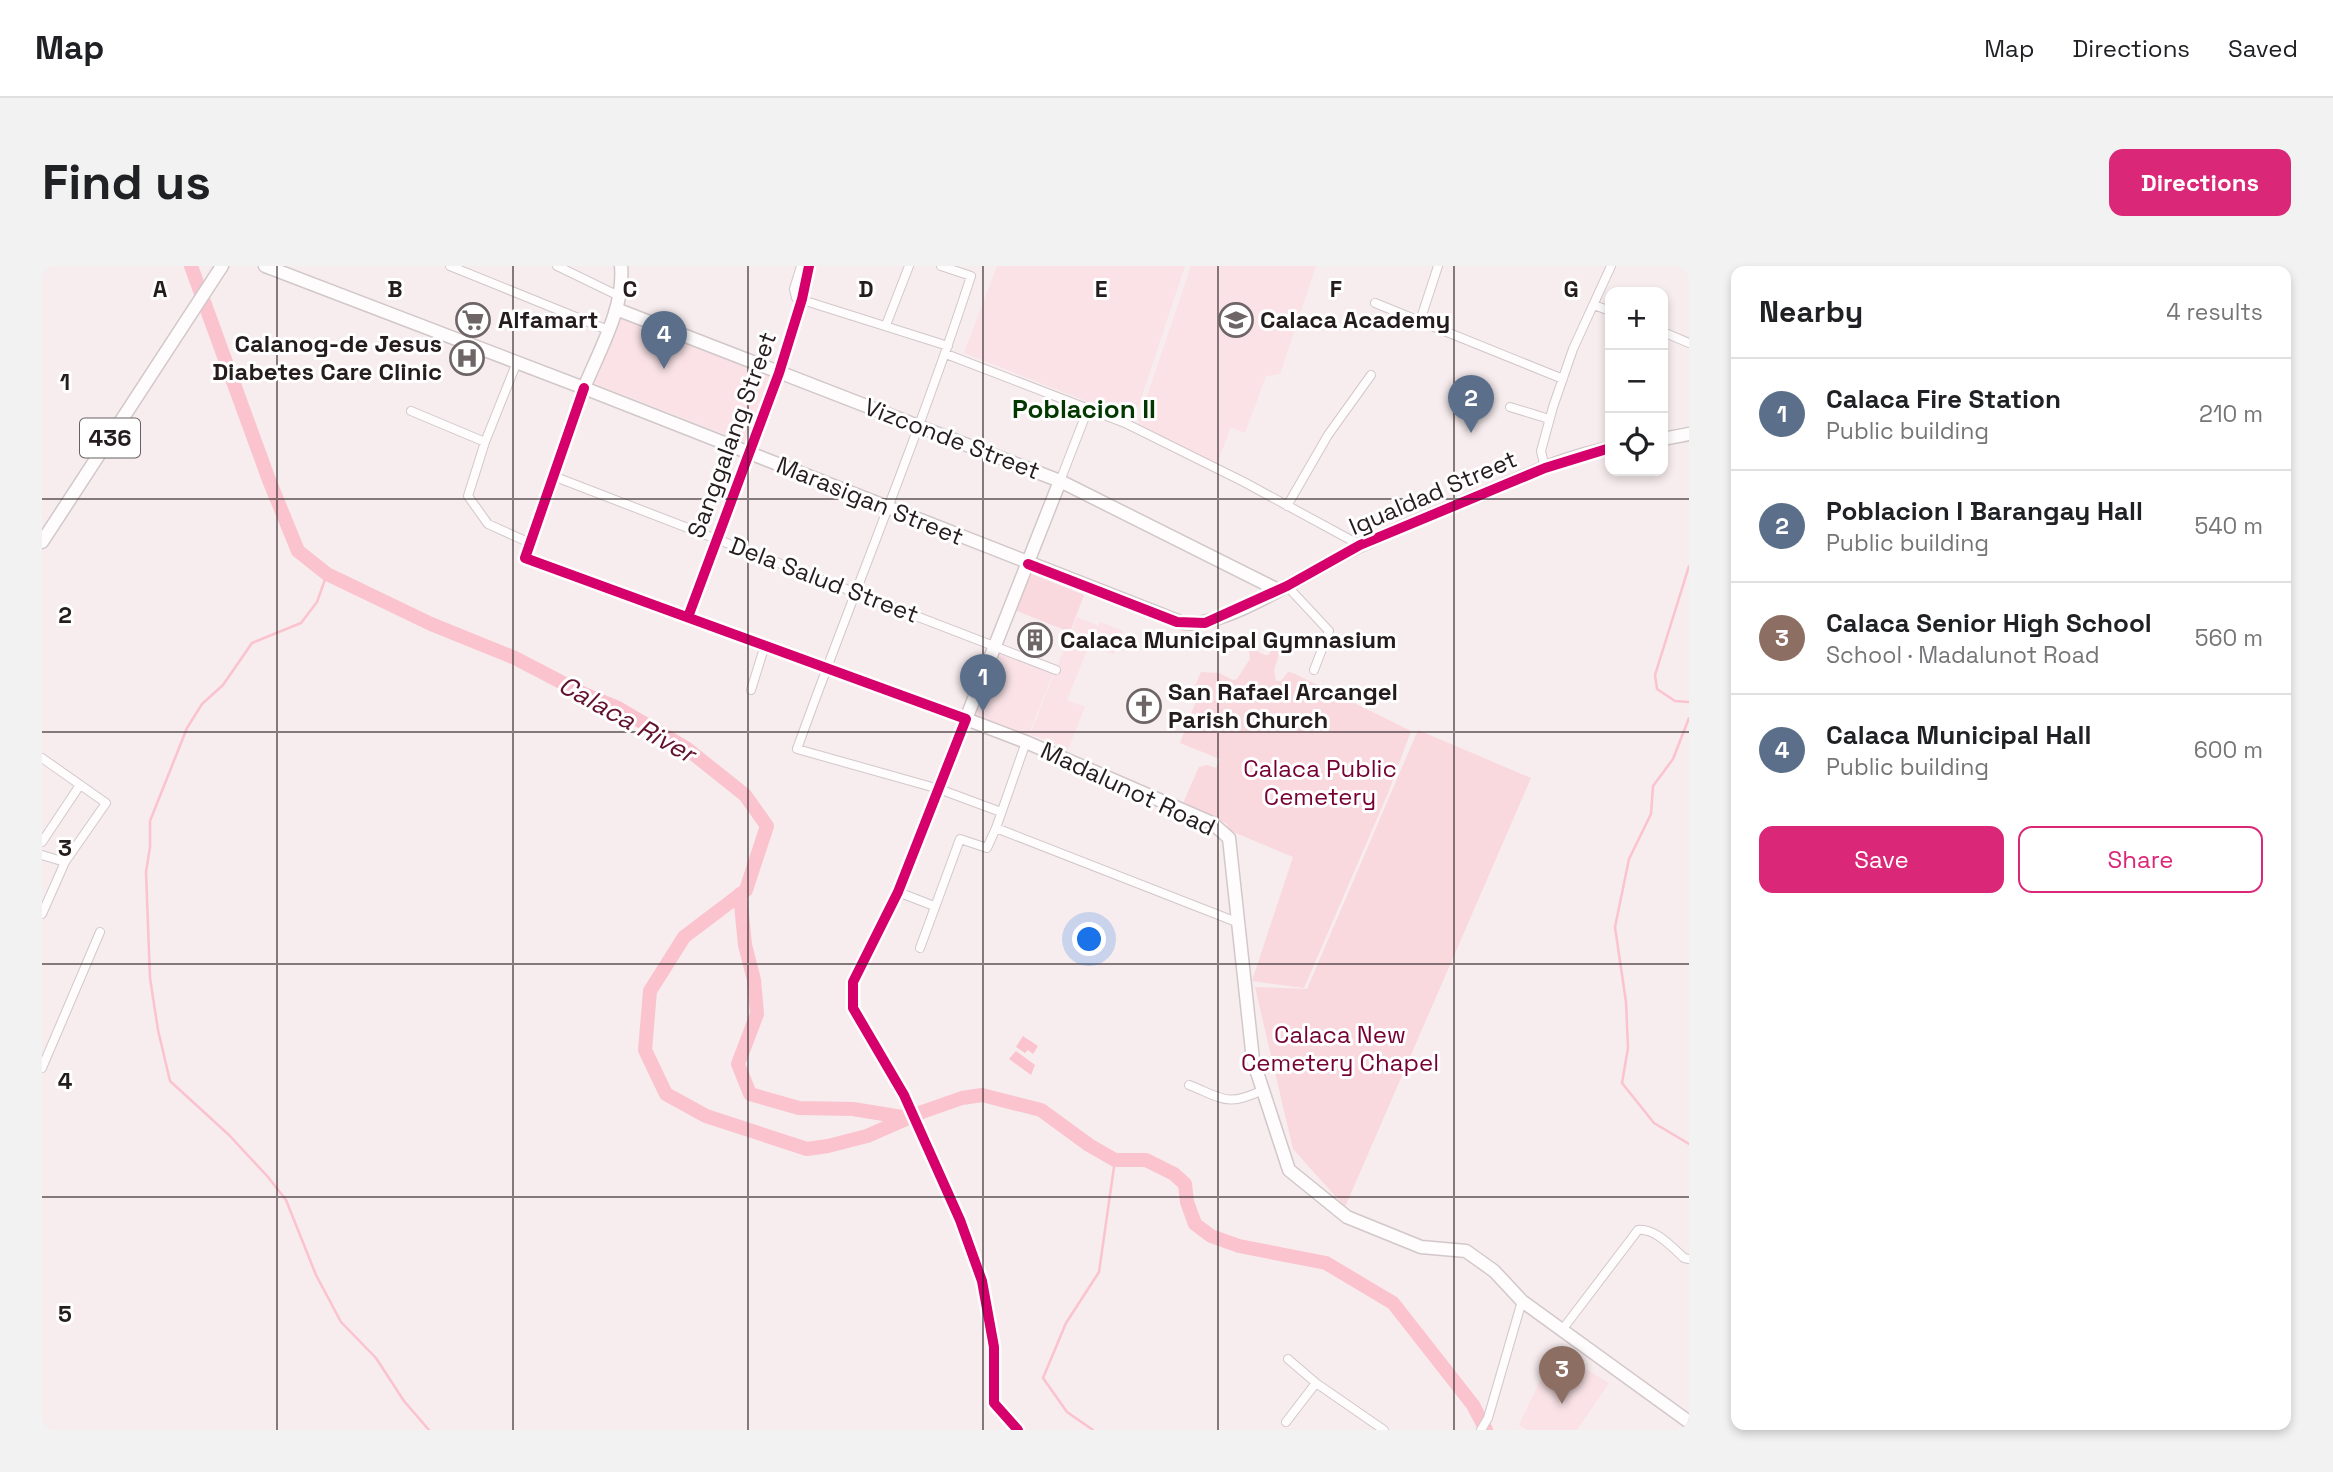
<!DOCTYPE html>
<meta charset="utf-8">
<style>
:root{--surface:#fff;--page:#f2f2f2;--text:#202124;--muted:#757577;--line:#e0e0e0;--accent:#db2777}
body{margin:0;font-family:"Space Grotesk",sans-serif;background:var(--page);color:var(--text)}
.controls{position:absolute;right:21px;top:21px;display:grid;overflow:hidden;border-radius:14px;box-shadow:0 4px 10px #0003}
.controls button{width:63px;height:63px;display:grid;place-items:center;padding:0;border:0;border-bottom:2px solid var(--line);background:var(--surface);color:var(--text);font:35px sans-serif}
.you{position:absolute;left:1048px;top:674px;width:24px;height:24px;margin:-18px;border:5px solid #fff;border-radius:50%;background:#1a73e8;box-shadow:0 0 0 10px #1a73e833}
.badge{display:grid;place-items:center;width:46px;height:46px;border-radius:50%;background:var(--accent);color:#fff;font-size:23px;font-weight:700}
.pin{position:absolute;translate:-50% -58px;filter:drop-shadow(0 2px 4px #0008)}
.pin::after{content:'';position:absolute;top:37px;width:24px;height:21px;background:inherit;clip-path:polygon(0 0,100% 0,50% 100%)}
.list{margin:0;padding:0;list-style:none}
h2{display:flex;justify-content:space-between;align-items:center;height:91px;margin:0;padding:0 28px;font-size:30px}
h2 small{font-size:23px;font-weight:400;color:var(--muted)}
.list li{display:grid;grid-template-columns:46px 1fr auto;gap:21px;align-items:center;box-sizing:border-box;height:112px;padding:0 28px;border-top:2px solid var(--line)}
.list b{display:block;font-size:26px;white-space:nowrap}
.list p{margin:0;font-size:23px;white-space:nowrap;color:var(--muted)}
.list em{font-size:23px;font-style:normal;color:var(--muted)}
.actions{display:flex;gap:14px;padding:21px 28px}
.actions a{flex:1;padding:16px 0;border:2px solid var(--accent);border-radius:14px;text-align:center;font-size:24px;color:var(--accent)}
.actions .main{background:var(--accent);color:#fff}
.icon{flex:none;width:38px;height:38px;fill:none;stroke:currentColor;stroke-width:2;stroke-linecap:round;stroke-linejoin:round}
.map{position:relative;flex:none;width:1647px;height:1164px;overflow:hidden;border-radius:14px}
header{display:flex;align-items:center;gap:42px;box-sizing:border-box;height:98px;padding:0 35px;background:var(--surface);border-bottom:2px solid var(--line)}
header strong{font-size:33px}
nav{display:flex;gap:38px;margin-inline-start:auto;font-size:24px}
.intro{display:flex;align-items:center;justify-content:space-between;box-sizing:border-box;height:168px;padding:0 42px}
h1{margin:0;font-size:49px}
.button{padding:18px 32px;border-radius:14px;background:var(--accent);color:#fff;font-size:24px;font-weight:700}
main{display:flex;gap:42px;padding:0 42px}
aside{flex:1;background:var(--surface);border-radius:14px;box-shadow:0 4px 10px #0003}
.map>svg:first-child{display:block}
.built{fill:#fae2e6}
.green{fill:#f9d8de}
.water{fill:#fbc3ce}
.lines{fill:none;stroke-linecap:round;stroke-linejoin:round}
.stream{stroke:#fbc3ce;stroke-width:2.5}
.river{stroke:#fbc3ce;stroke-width:14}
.street-casing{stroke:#d2c8ca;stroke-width:10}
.secondary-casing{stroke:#d2c8ca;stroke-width:15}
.primary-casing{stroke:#d2c8ca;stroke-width:15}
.street{stroke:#fefcfc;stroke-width:8}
.secondary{stroke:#fefcfc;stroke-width:12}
.primary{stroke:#fefcfc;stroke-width:12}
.cycleway-casing{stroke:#fff;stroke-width:15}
.cycleway{stroke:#d6006c;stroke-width:10}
.grid{fill:none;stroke:#251c1e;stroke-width:2;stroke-opacity:0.55}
.labels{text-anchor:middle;stroke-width:6;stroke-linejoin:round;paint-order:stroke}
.shield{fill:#fff;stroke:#666062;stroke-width:2}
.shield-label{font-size:23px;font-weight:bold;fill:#251c1e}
.poi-label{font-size:24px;font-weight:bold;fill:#251c1e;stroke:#fff;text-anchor:start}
.street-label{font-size:24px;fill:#251c1e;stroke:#fff}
.park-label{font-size:24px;fill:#760233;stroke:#fff}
.neighbourhood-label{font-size:26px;font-weight:bold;fill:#033900;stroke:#fff}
.water-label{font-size:26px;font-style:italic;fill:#63122e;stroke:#fff}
.grid-label{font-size:23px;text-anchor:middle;font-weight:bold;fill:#251c1e;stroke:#fff;stroke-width:6;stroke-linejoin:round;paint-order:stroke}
</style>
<header>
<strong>Map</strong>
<nav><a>Map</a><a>Directions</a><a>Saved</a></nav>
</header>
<div class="intro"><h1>Find us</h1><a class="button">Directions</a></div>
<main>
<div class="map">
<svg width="1647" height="1164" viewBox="0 0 1647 1164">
<rect width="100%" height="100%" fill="#f7ecee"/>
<!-- built -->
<path class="built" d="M955 0H1143L1092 154 922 87Z
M1149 0H1274L1238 108 1224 110 1203 167 1189 161 1174 200 1096 157Z
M577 49 731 109 705 177 551 117Z
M1035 351 1057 360 1058 356 1081 365 1072 388 1047 379 1025 434 1043 441 1026 483 988 468Z
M955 386 1011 408 985 472 930 450Z
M1512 1085 1567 1117 1535 1164H1486L1477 1159Z"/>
<!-- green -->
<path class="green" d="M990 308 1042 329 1028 366 973 344 986 310Z
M1233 374 1238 376 1240 380 1232 404 1234 415H1239L1246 406 1251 407 1369 465 1346 527 1262 722 1210 715 1251 591 1184 563 1185 558 1141 537 1157 501 1165 499 1174 502 1178 493 1138 477 1154 435 1148 432 1159 406 1177 407 1191 414 1195 413 1208 393 1207 385 1214 384C1230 395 1227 386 1233 374Z
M1376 464 1489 512 1303 941 1251 883 1213 721 1265 723Z"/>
<!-- water -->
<path class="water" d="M981 770 996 780 991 788 986 784 983 787 974 781Z
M974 785 993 799 989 809 967 793Z"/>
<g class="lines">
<!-- stream -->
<path class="stream" d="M1647 300 1613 409 1615 423 1633 435 1647 436
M285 308 275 336 259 357 210 377 181 419 160 438 145 462 108 555V581L104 606 108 712 116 764 128 815 187 869 226 911 244 934 274 1009 299 1056 334 1092 362 1135 387 1164
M1647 452 1631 493 1611 520 1609 548 1587 593 1573 661 1584 736 1586 782 1580 817 1612 857 1647 878
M1051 1164 1025 1146 1001 1112 1024 1057 1057 1006 1073 894"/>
<!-- river -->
<path class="river" d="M149 0 227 214 256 285 285 308 389 358 473 392 542 428 576 442 644 482 703 529 725 560 704 624 642 671 608 725 603 784 624 828 664 850 765 883 786 880 825 870 880 846 920 832 940 829 999 844 1047 879 1073 894H1104L1132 908 1143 918 1145 936 1153 958 1169 970 1197 980 1284 997 1351 1037 1431 1139 1444 1164
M698 628 703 679 712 714 715 748 696 798 708 828 757 842 811 843 866 852"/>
<!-- street casing -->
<g class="street-casing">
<path id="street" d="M408 0 566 64
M515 0 577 30
M759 0 752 23 754 32 906 80
M899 0 929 10C877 170 812 325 755 483L897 523 959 546
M1333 37 1521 113
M1552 39 1568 45
M1378 55 1396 0
M844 59 867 0
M1621 66 1647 77
M904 88 1083 157 1202 216 1318 279
M542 122 483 292 924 453 856 626 811 716V742L862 829 918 954 940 1015 952 1081V1137L976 1164
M1468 141 1507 153
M369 145 443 176 475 96
M443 176 426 230 446 258 488 277
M1503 202 1499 185 1511 141 1531 83 1569 0
M511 210 1014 404
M1018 215 1046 143
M1245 240 1286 169 1329 109
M1245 320 1287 365 1272 404
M646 351 737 107 760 33 767 0
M709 424 723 379
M0 492 64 537 23 596 0 648
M954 562 984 476
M0 576 38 519
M0 589 23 596
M856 626 892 640
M878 682 918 573 945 582 954 562 1197 657
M0 802 58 666
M1147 819C1182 833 1185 841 1221 824
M1520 1064 1596 964C1613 962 1630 981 1642 992L1647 993
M1246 1093 1274 1117 1342 1164
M1244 1156 1274 1117
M1439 1164 1446 1152 1480 1035"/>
</g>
<!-- secondary casing -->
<g class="secondary-casing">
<path id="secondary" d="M223 0 542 122 1141 357C1186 363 1276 299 1320 279 1360 260 1402 244 1443 227 1483 210 1525 190 1568 182
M574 43 1018 215 1236 324
M542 122C557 85 583 41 579 0
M1621 173 1647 168
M1018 215 924 453 984 476 1170 557 1187 572 1211 794 1247 904 1305 951 1379 981 1424 985 1452 1005 1480 1035 1647 1156"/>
</g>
<!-- primary casing -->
<g class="primary-casing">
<path id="primary" d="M0 276 180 0"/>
</g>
<!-- street -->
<use href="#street" class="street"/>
<!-- secondary -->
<use href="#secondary" class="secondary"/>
<!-- primary -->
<use href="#primary" class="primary"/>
<!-- cycleway casing -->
<g class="cycleway-casing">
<path id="cycleway" d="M542 122 483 292 924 453 856 626 811 716V742L862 829 918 954 940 1015 952 1081V1137L976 1164
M986 298 1135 356 1163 357 1245 320 1318 279 1503 202 1568 182
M646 351 737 107 760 33 767 0"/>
</g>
<!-- cycleway -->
<use href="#cycleway" class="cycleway"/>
</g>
<!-- grid -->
<path class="grid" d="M235 0V1164M471 0V1164M706 0V1164M941 0V1164M1176 0V1164M1412 0V1164M0 233H1647M0 466H1647M0 698H1647M0 931H1647"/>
<!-- icons -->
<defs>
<g id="supermarket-ring" transform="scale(1.75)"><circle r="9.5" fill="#fff" stroke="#6e6567" stroke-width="1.5"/><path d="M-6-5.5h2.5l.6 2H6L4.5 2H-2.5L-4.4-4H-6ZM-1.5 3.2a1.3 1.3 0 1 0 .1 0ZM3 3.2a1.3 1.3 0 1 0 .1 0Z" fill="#6e6567"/></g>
<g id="school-ring" transform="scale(1.75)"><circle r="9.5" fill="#fff" stroke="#6e6567" stroke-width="1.5"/><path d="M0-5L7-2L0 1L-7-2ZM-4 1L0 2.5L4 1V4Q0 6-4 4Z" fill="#6e6567"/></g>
<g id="hospital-ring" transform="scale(1.75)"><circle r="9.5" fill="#fff" stroke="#6e6567" stroke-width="1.5"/><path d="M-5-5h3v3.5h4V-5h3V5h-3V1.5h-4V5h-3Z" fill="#6e6567"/></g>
<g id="building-ring" transform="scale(1.75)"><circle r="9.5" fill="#fff" stroke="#6e6567" stroke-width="1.5"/><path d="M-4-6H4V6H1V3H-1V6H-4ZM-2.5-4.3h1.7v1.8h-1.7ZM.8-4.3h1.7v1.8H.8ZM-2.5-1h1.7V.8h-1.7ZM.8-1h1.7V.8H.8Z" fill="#6e6567"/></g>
<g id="church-ring" transform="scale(1.75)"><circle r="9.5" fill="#fff" stroke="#6e6567" stroke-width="1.5"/><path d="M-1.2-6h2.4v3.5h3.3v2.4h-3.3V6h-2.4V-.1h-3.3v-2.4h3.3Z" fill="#6e6567"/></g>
</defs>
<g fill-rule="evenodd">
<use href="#supermarket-ring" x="431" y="54"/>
<use href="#school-ring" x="1194" y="54"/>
<use href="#hospital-ring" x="425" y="92"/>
<use href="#building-ring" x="993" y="374"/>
<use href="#church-ring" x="1102" y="440"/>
</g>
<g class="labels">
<!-- shield labels -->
<rect class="shield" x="38" y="152.5" width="60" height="39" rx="5"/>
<g class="shield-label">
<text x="68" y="180">436</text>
</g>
<!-- poi labels -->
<g class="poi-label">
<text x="456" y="62">Alfamart</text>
<text x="1218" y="62">Calaca Academy</text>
<text x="400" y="86" text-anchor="end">Calanog-de Jesus<tspan x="400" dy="28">Diabetes Care Clinic</tspan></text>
<text x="1018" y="382">Calaca Municipal Gymnasium</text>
<text x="1126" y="434">San Rafael Arcangel<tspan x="1126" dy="28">Parish Church</tspan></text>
</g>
<!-- street labels -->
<g class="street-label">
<text transform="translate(690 169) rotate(-70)" y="8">Sanggalang Street</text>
<text transform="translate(910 173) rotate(21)" y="8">Vizconde Street</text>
<text transform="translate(1391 227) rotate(-23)" y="8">Igualdad Street</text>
<text transform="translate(828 235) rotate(22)" y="8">Marasigan Street</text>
<text transform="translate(782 314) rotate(21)" y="8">Dela Salud Street</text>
<text transform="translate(1086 523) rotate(25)" y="8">Madalunot Road</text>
</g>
<!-- park labels -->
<g class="park-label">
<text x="1278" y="511">Calaca Public<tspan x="1278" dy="28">Cemetery</tspan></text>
<text x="1298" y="777">Calaca New<tspan x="1298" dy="28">Cemetery Chapel</tspan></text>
</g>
<!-- neighbourhood labels -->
<g class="neighbourhood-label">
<text x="1042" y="152">Poblacion II</text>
</g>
<!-- water labels -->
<g class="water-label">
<text transform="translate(585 453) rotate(29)" y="9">Calaca River</text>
</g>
</g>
<g class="grid-label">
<text x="118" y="31">A</text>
<text x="353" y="31">B</text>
<text x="588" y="31">C</text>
<text x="824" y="31">D</text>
<text x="1059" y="31">E</text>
<text x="1294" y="31">F</text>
<text x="1529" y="31">G</text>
<text x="23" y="124">1</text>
<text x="23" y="357">2</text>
<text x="23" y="590">3</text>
<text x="23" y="823">4</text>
<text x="23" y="1056">5</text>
</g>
</svg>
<div class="controls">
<button>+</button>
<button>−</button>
<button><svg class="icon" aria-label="locate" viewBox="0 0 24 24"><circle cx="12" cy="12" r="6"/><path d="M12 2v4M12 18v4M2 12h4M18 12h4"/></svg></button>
</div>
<div class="you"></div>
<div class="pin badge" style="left:941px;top:446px;background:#5c6f8a">1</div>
<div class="pin badge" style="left:1429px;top:167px;background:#5c6f8a">2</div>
<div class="pin badge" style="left:1520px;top:1138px;background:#8d6e63">3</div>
<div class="pin badge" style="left:622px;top:103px;background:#5c6f8a">4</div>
</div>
<aside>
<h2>Nearby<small>4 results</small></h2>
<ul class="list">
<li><span class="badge" style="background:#5c6f8a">1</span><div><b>Calaca Fire Station</b><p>Public building</p></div><em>210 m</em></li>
<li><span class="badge" style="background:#5c6f8a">2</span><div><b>Poblacion I Barangay Hall</b><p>Public building</p></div><em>540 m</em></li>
<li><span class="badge" style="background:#8d6e63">3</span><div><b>Calaca Senior High School</b><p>School · Madalunot Road</p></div><em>560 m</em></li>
<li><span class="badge" style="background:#5c6f8a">4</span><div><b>Calaca Municipal Hall</b><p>Public building</p></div><em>600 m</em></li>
</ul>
<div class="actions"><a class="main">Save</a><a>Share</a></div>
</aside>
</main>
